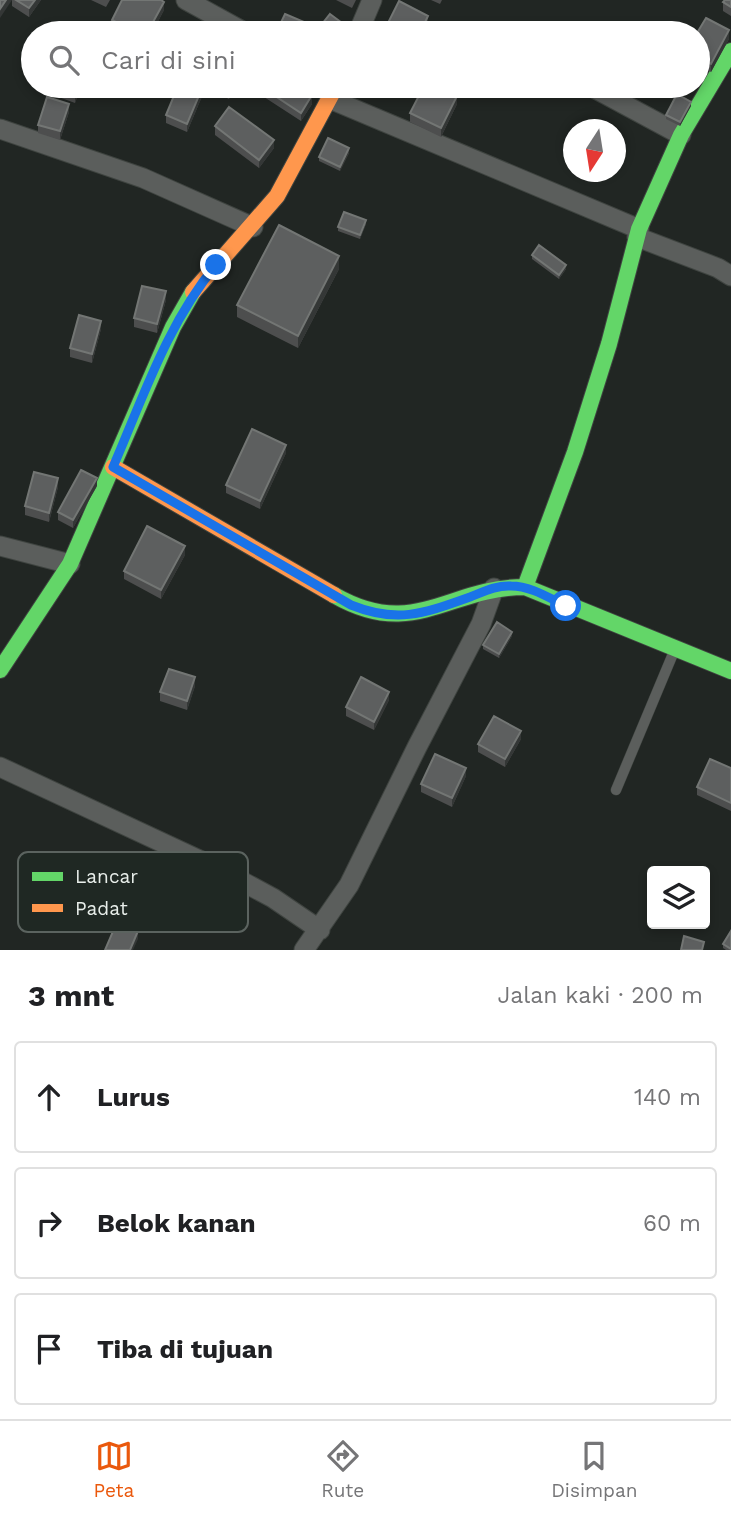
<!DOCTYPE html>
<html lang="id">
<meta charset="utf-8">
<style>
:root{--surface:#fff;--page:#f2f2f2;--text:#202124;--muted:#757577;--line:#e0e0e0;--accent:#ea580c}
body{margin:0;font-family:"Work Sans",sans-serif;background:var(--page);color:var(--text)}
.controls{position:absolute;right:21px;bottom:21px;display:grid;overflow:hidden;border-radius:7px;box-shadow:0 4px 10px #0003}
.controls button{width:63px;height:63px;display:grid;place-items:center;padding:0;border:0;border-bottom:2px solid var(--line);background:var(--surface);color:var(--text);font:35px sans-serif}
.compass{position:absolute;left:563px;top:119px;width:63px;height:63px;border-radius:50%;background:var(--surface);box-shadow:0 4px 10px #0003;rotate:192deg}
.stop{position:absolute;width:21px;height:21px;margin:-16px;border:5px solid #1a73e8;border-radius:50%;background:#fff}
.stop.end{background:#1a73e8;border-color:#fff;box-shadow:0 2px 7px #0008}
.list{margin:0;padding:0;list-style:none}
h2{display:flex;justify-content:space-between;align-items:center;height:91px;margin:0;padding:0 28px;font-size:30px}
h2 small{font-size:23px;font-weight:400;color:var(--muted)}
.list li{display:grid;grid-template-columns:46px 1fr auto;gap:21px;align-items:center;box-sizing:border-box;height:112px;margin:0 14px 14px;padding:0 14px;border:2px solid var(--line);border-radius:7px}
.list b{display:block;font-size:26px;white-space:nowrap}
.list em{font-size:23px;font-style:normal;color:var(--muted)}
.icon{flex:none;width:38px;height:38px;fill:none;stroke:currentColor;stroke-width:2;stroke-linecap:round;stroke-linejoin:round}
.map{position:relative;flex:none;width:731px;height:950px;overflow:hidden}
.search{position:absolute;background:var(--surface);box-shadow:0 4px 10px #0003;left:21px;right:21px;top:21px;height:77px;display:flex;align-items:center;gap:18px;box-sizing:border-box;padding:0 24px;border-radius:38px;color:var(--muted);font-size:26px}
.sheet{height:469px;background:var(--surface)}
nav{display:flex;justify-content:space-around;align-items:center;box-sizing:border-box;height:98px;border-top:2px solid var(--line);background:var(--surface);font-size:19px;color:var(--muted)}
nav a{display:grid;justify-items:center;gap:4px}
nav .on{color:var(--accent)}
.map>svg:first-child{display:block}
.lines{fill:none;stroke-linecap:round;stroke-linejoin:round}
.lane-casing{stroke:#3f4440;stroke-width:11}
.street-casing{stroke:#3f4440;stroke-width:21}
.fast-casing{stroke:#3f4440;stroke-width:18}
.slow-casing{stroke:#3f4440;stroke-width:18}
.lane{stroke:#5b5e5c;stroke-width:10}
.street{stroke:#5b5e5c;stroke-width:19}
.fast{stroke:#63d668;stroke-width:16}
.slow{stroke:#ff974d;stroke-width:16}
.wall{fill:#4d4e4e}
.shaded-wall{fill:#343736}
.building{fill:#5d5f5f;stroke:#737674;stroke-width:2}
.route{stroke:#1a73e8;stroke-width:9}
.key{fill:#1f2823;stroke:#5b635f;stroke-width:2}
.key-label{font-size:19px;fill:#e8eeea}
</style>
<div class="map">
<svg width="731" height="950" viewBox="0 0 731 950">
<rect width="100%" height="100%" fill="#212623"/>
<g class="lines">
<!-- lane casing -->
<g class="lane-casing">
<path id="lane" d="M616 790 675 649"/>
</g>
<!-- street casing -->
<g class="street-casing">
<path id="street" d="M186 0 246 33
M358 33 372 0
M590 86 681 135
M330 99 639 229
M0 129 143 178 253 227
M637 237 718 268 731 276
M0 546 70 564
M0 767 221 870 273 898 320 930
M304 950 349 885 417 747 481 624 494 588"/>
</g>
<!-- fast casing -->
<g class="fast-casing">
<path id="fast" d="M525 587 575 452 609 344 639 229 681 135 731 51
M334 595C414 641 448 587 525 587L731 671
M0 670 70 564 173 327 193 292"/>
</g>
<!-- slow casing -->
<g class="slow-casing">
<path id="slow" d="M193 292 277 196 336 86
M113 467 334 595"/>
</g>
<!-- lane -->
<use href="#lane" class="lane"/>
<!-- street -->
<use href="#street" class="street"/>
<!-- fast -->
<use href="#fast" class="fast"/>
<!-- slow -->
<use href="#slow" class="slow"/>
</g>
<!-- wall -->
<path class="wall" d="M12 0H41L29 17 12 6Z
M91 0H110L106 7Z
M336 0H356L352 8Z
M431 0H442L440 4Z
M731 0V16L723 11V2Z
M164 10 152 33H122L112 28V20Z
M388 23 428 25 424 33H393L388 31Z
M698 33 729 39 711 72 698 65Z
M45 86H81L75 103 45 92Z
M218 86H235L229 99 217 93V89Z
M247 86H298L312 104 301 121Z
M203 94 187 132 166 123V115Z
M457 104 441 137 410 122V113Z
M691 106 680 126 666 119V115Z
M69 112 60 140 38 133V125Z
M215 126 274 148 259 168 215 135Z
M349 153 340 171 319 161V157Z
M366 224 360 239 338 231V227Z
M532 255 566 269 559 279 532 259Z
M339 269 298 348 237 317V305Z
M166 300 157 333 134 327V318Z
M101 329 92 363 70 357V348Z
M286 453 260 509 226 493V485Z
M97 486 73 528 58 520V512Z
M58 487 49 522 25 515V506Z
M185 555 161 599 124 579V571Z
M512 636 499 658 483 649V645Z
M195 686 187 710 160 701V692Z
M389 700 374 730 346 716V707Z
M521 739 505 767 478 752V744Z
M731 768V811L697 795V787Z
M466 776 452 807 421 792V784Z
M101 872 94 889 65 877V873Z
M101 896 125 902 112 913 101 900Z
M124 910 154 924 148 932 124 914Z
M731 931V950H726L723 948V944Z"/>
<!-- shaded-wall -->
<path class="shaded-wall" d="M6 0H12L0 18V9Z
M35 0H41L29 17V8Z
M164 2V10L152 33H147Z
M428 16V25L424 33H420Z
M729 30V39L711 72V64Z
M78 86H81L75 103V94Z
M203 86V94L187 132V124Z
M233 86H235L229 99V95Z
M312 95V104L301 121V113Z
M457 96V104L441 137V128Z
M691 102V106L680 126V122Z
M69 104V112L60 140V131Z
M274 140V148L259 168V160Z
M349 148V153L340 171V167Z
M366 220V224L360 239V235Z
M339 256V269L298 348V336Z
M566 265V269L559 279V275Z
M166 291V300L157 333V324Z
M101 321V329L92 363V354Z
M286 445V453L260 509V501Z
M58 478V487L49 522V513Z
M97 478V486L73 528V520Z
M185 546V555L161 599V590Z
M512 632V636L499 658V654Z
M195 677V686L187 710V701Z
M389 692V700L374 730V722Z
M521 731V739L505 767V759Z
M466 768V776L452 807V798Z
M101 867V872L94 889V885Z
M125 898V902L112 913V909Z
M154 919V924L148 932V927Z
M138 931V939L133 950H130Z"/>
<!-- building -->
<path class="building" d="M0 0H6L0 9Z
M16 0H35L29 8Z
M122 0H161L164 2 147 33H138L112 20Z
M725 0H731V7L723 2Z
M399 1 428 16 420 33H410L388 23Z
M285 14 304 22 299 33H276Z
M330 14 346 26 340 33H315Z
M706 18 729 30 711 64 698 57 697 33Z
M590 29 597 33H587Z
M51 86H78L75 94Z
M178 86H203L187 124 166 115Z
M218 86H233L229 95 217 89Z
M260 86H298L312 95 301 113Z
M424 86H436L457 96 441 128 410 113Z
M677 94 691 102 680 122 666 115Z
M47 97 69 104 60 131 38 125Z
M229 107 274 140 259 160 215 126Z
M328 138 349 148 340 167 319 157Z
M344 212 366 220 360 235 338 227Z
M279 225 339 256 298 336 237 305Z
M539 245 566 265 559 275 532 255Z
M142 286 166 291 157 324 134 318Z
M79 315 101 321 92 354 70 348Z
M252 429 286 445 260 501 226 485Z
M81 470 97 478 73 520 58 512Z
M34 472 58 478 49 513 25 506Z
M147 526 185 546 161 590 124 571Z
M497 622 512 632 499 654 483 645Z
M169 669 195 677 187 701 160 692Z
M361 677 389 692 374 722 346 707Z
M494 716 521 731 505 759 478 744Z
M435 754 466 768 452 798 421 784Z
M710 759 731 768V803L697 787Z
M117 922 138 931 130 950H105Z
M731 931V949L723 944Z
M684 936 704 942 702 950H681Z"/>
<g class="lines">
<!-- route -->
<path class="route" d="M216 265C167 324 143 398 113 467L351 605C398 624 425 613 470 597 483 592 497 585 511 586 531 586 549 598 566 606"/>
</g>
<!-- legend -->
<rect x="18" y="852" width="230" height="80" rx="10" class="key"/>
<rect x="32" y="872" width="31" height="9" fill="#63d668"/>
<rect x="32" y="904" width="31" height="8" fill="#ff974d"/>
<g class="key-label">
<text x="75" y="883">Lancar</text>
<text x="75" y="915">Padat</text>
</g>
</svg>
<div class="controls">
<button><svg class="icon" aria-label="layers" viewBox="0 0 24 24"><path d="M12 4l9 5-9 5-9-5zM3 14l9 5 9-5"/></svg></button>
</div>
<svg class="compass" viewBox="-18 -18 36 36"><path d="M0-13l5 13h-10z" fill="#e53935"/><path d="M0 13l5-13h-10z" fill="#757577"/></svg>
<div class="stop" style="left:566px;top:606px"></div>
<div class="stop end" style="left:216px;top:265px"></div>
<div class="search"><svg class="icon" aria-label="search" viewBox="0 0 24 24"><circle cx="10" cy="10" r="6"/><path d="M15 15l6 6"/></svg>Cari di sini</div>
</div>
<section class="sheet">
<h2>3 mnt<small>Jalan kaki · 200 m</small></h2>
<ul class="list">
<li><svg class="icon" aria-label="ahead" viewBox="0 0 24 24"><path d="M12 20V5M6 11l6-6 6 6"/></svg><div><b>Lurus</b></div><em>140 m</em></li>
<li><svg class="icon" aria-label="right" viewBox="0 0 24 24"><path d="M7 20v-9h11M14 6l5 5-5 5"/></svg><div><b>Belok kanan</b></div><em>60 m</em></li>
<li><svg class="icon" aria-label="arrive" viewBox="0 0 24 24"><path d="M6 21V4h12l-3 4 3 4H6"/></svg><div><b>Tiba di tujuan</b></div></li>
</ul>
</section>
<nav>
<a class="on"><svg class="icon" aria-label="map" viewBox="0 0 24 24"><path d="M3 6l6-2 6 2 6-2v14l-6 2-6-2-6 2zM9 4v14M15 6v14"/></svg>Peta</a>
<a><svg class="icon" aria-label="directions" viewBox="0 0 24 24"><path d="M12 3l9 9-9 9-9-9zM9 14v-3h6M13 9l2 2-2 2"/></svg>Rute</a>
<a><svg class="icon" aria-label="saved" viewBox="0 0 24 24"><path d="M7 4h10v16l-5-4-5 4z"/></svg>Disimpan</a>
</nav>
